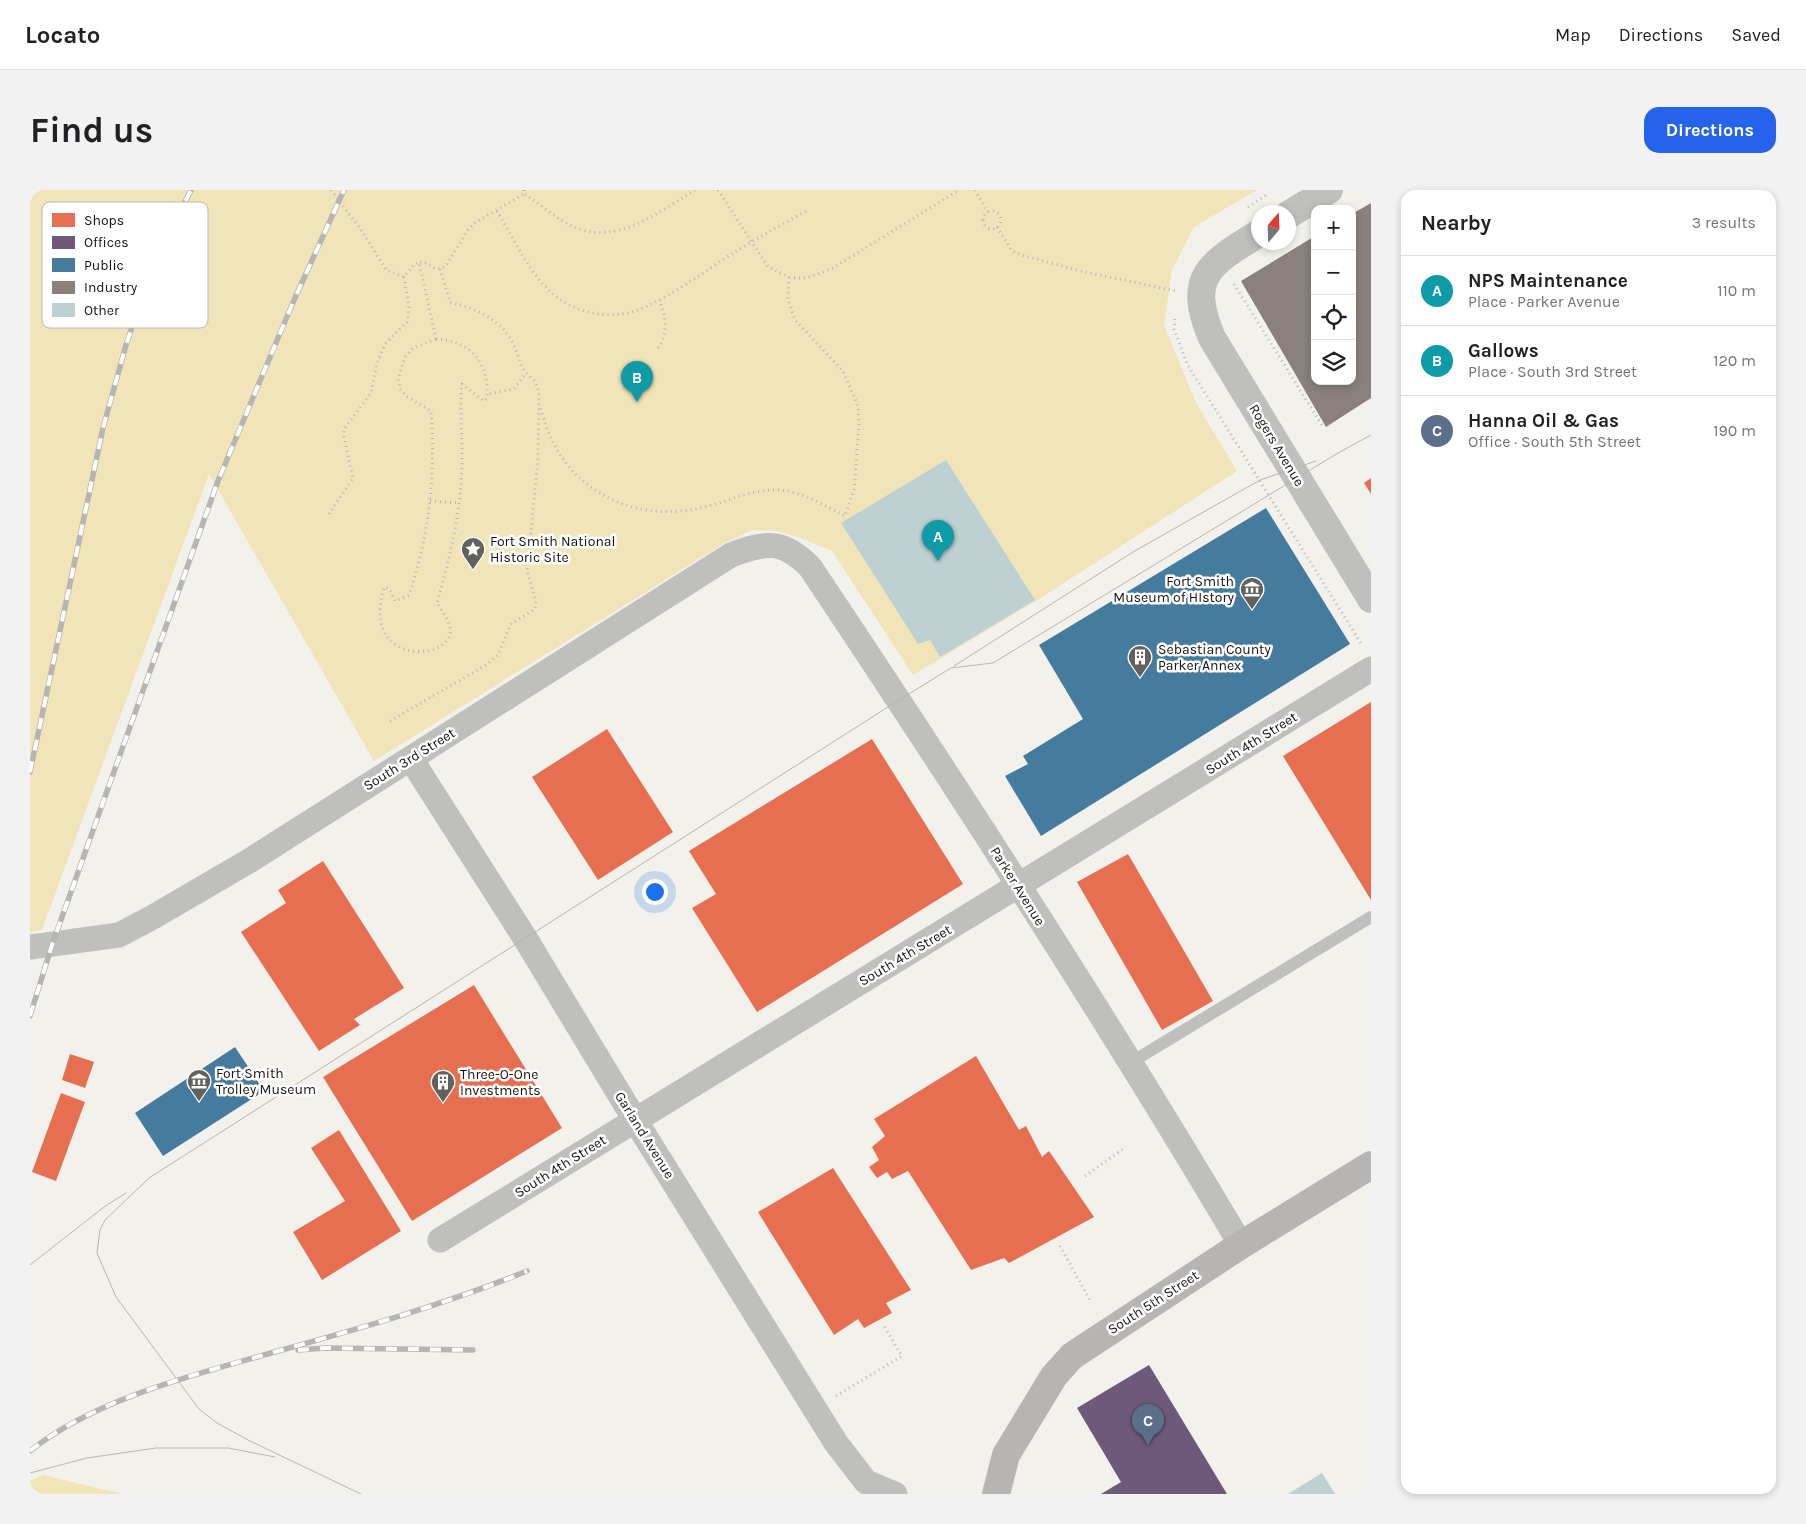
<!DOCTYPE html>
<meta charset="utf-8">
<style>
:root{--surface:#fff;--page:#f2f2f2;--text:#202124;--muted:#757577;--line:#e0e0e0;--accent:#2563eb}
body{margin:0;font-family:Karla,sans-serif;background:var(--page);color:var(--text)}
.controls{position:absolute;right:15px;top:15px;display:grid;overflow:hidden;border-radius:10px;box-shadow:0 2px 8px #0003}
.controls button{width:45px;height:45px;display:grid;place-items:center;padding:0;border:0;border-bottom:1px solid var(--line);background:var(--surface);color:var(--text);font:25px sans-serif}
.compass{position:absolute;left:1221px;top:15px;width:45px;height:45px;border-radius:50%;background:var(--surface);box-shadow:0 2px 8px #0003;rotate:19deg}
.you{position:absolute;left:624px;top:701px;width:18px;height:18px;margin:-12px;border:4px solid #fff;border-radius:50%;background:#1a73e8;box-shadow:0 0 0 8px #1a73e833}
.badge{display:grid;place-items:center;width:32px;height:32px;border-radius:50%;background:var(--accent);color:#fff;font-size:16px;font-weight:700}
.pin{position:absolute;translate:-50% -41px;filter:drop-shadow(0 1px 2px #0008)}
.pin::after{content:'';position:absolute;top:26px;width:18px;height:15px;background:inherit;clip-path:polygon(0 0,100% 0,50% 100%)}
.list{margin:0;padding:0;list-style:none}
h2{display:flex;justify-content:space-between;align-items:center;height:65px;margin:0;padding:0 20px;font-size:21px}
h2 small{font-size:16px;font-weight:400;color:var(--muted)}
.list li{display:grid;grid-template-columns:32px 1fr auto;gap:15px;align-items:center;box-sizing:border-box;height:70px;padding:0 20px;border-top:1px solid var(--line)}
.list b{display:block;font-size:19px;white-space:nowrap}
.list p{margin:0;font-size:16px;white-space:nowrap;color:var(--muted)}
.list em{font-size:16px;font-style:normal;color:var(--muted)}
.icon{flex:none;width:28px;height:28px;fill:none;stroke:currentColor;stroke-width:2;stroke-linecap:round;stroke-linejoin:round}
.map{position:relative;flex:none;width:1341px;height:1304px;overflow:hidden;border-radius:15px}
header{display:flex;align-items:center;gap:30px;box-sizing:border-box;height:70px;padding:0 25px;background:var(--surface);border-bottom:1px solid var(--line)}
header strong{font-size:24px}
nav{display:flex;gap:28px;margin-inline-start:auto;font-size:18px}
.intro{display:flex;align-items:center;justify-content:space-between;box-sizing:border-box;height:120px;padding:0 30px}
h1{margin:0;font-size:35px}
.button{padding:12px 22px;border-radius:15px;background:var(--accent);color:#fff;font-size:18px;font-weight:700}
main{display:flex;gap:30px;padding:0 30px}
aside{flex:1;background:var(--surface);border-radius:15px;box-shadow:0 2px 8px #0003}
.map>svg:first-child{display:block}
.green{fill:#f1e4b8}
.shops{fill:#e76f51}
.offices{fill:#6d597a}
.public{fill:#457b9d}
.industry{fill:#8a817c}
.building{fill:#bdd0d2}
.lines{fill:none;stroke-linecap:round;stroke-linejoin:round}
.path{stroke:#b6b6b4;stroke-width:3;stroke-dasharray:1 4;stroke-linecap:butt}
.service{stroke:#bfbfbd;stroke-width:12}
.minor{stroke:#bfbfbd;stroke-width:25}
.tertiary{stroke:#bfbfbd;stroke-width:28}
.secondary{stroke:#b6b5b3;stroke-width:28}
.tram{stroke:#b6b5b1;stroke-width:1}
.rail-casing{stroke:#b6b5b1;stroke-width:5.5}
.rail{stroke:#fff;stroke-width:4;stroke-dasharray:11;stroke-linecap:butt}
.labels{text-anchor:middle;stroke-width:5;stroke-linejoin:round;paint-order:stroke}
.street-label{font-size:14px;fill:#141310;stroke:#fff}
.poi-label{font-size:14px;fill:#141310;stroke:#fff;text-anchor:start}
.key{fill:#fff;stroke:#b8b8b7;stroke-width:1}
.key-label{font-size:14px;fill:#141310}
</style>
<header>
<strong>Locato</strong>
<nav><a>Map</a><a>Directions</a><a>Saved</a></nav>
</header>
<div class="intro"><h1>Find us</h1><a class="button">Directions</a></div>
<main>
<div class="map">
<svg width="1341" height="1304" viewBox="0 0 1341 1304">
<rect width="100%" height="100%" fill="#f2f1ec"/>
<!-- green -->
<path class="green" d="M0 0H1227L1164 37 1142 80 1134 135 1166 213 1207 281 1009 409 883 485 802 361 771 348 746 341 722 340 693 354 344 571 179 284 12 740 0 742Z
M13 1285 92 1304H0V1291Z"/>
<!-- shops -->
<path class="shops" d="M1341 288V304L1334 293Z
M1341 512V710L1253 566Z
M577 539 643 642 568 690 502 587Z
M842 549 933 694 727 822 662 718 686 704 659 661Z
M1098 664 1183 811 1132 840 1047 692Z
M293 671 374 798 324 829 330 835 289 861 211 742 256 713 248 700Z
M444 795 532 938 382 1031 293 887Z
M40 864 64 872 55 898 32 890Z
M946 866 989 940 996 936 1012 967 1019 961 1064 1027 979 1073 974 1068 941 1080 878 981 862 989 857 982 847 988 839 977 849 970 842 957 855 946 844 929Z
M31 903 55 912 26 991 2 982Z
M309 940 371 1041 292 1090 263 1042 315 1011 281 958Z
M803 978 881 1100 856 1113 862 1123 834 1138 828 1129 804 1145 728 1022Z"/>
<!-- offices -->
<path class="offices" d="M1119 1175 1197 1304H1071L1091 1292 1047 1218Z"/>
<!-- public -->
<path class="public" d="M1236 318 1320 454 1011 646 975 586 998 574 993 566 1053 529 1009 455Z
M205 857 234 901 133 966 105 923Z"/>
<!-- industry -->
<path class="industry" d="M1341 13V208L1296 237 1211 91 1285 46V191H1322V24Z"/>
<!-- building -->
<path class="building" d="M916 270 1005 410 910 467 900 450 888 454 811 333Z
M1292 1283 1305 1304H1258Z"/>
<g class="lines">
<!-- path -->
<path class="path" d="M301 0 334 44 356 80 374 87 384 75 389 72
M494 0V4C511 14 525 28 542 36 587 57 628 22 665 0
M688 0 738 77 759 87 767 88H777L803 78 929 0
M945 0 958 22
M1218 17 1238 4
M467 21C483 47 498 82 522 103 541 120 567 127 592 124 623 121 677 79 705 62 729 47 753 34 778 20
M953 30a9 9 0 1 1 18 0a9 9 0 1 1-18 0Z
M967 37 982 61 992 65 1050 81 1146 101
M410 79 420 112C447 119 474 130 485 158 489 167 490 175 496 183
M1204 94 1293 237
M1145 129 1144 139 1157 174 1332 455
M406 149C440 150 460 174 457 208L454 211 432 194C429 222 433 249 432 278 430 325 420 368 407 413 411 420 418 429 420 437 427 468 347 477 350 419 351 412 351 403 355 397L360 400 365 411 379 405C399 345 406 284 401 221L376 206 370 199 368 189 375 167 383 158Z
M406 149 389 72 397 73 406 79 415 77 438 40 446 32 494 4
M628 158C639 142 636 127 629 110
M509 214C513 224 515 236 520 246 547 307 612 333 675 317 700 311 722 299 748 300 772 301 795 316 815 326L824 300 829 236 828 216 813 181 765 130 758 109 759 87
M400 311 429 313
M299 324 323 288 314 247V239L341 203 347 173 355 154 377 132 379 117 374 87
M360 531 456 475 468 465 481 434 505 419 506 411 497 381 508 269 509 203 506 192 496 183 484 199 458 204
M1055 986 1096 957
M1030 1056 1061 1112
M806 1206 872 1166 854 1136"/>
<!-- service -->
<path class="service" d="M1100 873 1341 727"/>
<!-- minor -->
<path class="minor" d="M381 569 495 748 605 930 806 1253 836 1292 865 1304
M0 757 89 745 123 727 219 671 701 365C736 352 752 349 780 377 929 600 1075 825 1211 1055
M410 1050 1341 479"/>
<!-- tertiary -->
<path class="tertiary" d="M1258 25 1299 0
M1228 44C1179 74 1156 87 1182 148L1341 409"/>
<!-- secondary -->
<path class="secondary" d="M966 1304 976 1265 1024 1186 1042 1166 1211 1055 1341 975"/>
<!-- tram -->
<path class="tram" d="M924 476 1103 362 1230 290 1286 271
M0 1075 74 1017 96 1003
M0 1283 57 1268 126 1258H198L245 1267
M331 1304 220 1251 187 1233 169 1219 86 1107 67 1063 70 1040 75 1030 119 988 869 510 921 478 963 473 1308 263 1341 245"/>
<!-- rail casing -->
<g class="rail-casing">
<path id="rail" d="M0 582 73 238 96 155 123 76 161 0
M0 826 22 755 188 291 264 110 314 0
M268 1160 295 1158 443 1160
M0 1261C65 1209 163 1185 241 1163 327 1139 414 1115 497 1081"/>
</g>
<!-- rail -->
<use href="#rail" class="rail"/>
</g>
<!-- icons -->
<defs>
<g id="sight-pin" transform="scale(1.25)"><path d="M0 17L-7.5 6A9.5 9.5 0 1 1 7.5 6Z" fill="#62615d" stroke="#fff"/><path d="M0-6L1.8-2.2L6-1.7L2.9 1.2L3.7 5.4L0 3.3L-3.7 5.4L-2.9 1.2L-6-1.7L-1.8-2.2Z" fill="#fff"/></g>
<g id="museum-pin" transform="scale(1.25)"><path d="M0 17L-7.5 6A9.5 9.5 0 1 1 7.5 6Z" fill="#62615d" stroke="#fff"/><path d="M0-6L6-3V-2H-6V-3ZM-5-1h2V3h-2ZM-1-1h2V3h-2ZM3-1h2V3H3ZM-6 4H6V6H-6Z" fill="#fff"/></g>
<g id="building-pin" transform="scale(1.25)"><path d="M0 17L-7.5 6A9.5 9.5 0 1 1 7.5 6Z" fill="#62615d" stroke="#fff"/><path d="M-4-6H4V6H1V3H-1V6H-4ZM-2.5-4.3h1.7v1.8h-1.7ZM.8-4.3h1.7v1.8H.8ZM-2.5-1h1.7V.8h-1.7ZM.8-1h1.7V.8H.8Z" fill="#fff"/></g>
</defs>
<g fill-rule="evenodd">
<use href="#sight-pin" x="443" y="359"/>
<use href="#museum-pin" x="1222" y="399"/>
<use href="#building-pin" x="1110" y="467"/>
<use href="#museum-pin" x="169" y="891"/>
<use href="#building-pin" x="413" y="892"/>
</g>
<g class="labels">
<!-- street labels -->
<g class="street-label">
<text transform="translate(1247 255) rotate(59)" y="5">Rogers Avenue</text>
<text transform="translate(1221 553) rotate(-32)" y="5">South 4th Street</text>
<text transform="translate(379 569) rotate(-32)" y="5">South 3rd Street</text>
<text transform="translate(988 696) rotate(58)" y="5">Parker Avenue</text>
<text transform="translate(875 765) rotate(-31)" y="5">South 4th Street</text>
<text transform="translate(615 945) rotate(58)" y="5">Garland Avenue</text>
<text transform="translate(530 976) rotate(-32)" y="5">South 4th Street</text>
<text transform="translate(1123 1112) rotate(-33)" y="5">South 5th Street</text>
</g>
<!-- poi labels -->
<g class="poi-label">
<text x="460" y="356">Fort Smith National<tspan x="460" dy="16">Historic Site</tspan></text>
<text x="1204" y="396" text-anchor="end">Fort Smith<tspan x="1204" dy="16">Museum of HIstory</tspan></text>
<text x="1128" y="464">Sebastian County<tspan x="1128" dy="16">Parker Annex</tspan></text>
<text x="186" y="888">Fort Smith<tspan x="186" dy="16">Trolley Museum</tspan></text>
<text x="430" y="889">Three-O-One<tspan x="430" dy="16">Investments</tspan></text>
</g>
</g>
<!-- legend -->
<rect x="12" y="12" width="166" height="126" rx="8" class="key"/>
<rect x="22" y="23" width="23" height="14" fill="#e76f51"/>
<rect x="22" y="46" width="23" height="13" fill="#6d597a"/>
<rect x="22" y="68" width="23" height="14" fill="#457b9d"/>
<rect x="22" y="91" width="23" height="13" fill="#8a817c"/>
<rect x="22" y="113" width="23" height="14" fill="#bdd0d2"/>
<g class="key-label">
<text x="54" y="35">Shops</text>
<text x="54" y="57">Offices</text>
<text x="54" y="80">Public</text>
<text x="54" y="102">Industry</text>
<text x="54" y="125">Other</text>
</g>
</svg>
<div class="controls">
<button>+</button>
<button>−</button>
<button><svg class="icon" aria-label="locate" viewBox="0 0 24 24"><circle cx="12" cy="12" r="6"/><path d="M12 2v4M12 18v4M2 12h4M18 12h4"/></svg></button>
<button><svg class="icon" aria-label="layers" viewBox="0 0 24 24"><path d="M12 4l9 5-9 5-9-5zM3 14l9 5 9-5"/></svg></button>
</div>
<svg class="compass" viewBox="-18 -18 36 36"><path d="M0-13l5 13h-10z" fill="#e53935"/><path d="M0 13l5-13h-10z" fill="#757577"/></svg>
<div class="you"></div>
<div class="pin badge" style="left:908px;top:371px;background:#0f9aa8">A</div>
<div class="pin badge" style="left:607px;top:212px;background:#0f9aa8">B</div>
<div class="pin badge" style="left:1118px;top:1255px;background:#5c6f8a">C</div>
</div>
<aside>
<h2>Nearby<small>3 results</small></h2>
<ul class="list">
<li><span class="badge" style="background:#0f9aa8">A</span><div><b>NPS Maintenance</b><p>Place · Parker Avenue</p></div><em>110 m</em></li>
<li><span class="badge" style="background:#0f9aa8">B</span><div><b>Gallows</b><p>Place · South 3rd Street</p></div><em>120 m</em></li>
<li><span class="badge" style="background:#5c6f8a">C</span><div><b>Hanna Oil &amp; Gas</b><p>Office · South 5th Street</p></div><em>190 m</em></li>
</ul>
</aside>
</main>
